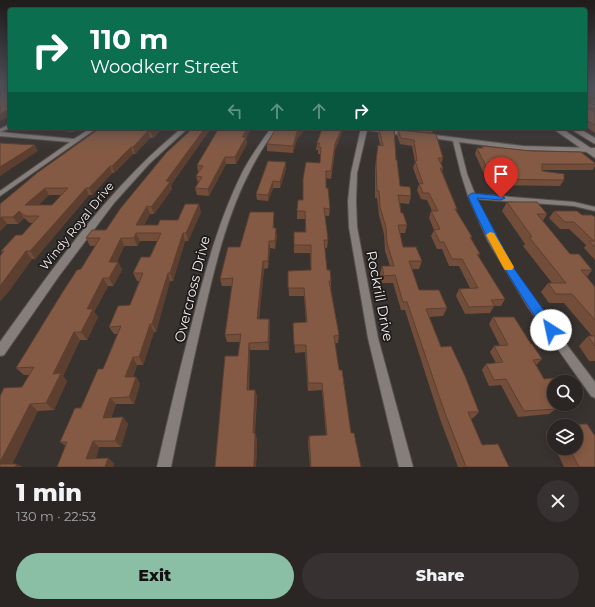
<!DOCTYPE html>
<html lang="en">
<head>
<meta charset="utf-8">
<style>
	:root { --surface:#2b2624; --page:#373231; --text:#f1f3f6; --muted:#a6a5a6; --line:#474341; --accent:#8abfa5 }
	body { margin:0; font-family:Montserrat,sans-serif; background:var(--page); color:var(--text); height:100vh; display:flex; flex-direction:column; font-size:15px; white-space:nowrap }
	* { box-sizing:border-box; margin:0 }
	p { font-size:13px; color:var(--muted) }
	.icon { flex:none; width:22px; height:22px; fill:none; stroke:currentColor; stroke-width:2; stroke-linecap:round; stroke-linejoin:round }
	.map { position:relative; height:467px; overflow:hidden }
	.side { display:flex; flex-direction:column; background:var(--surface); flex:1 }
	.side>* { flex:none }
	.hud { position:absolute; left:8px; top:8px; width:579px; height:122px; border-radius:4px; box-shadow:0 2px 10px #0003,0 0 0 1px var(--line); background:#0b6e4f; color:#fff; overflow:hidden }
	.controls { position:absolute; left:547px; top:375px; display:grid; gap:8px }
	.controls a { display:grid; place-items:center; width:36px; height:36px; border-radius:50%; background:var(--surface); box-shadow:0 2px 10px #0003,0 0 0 1px var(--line); font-size:20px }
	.pin { position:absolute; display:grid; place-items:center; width:34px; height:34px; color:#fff; margin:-41px -17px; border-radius:50% 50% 50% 0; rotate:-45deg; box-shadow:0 0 4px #0007 }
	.pin .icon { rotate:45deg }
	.me { position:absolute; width:44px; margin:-22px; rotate:325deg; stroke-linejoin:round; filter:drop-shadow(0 0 3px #0008) }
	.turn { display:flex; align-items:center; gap:14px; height:84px; padding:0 16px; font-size:18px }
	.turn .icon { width:52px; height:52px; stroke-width:2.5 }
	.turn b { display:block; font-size:28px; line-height:34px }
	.lanes { display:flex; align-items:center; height:38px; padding:0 16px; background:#0003; justify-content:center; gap:20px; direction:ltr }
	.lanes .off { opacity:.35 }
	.round { display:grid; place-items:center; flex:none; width:42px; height:42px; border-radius:21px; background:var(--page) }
	.summary { display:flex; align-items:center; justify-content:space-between; height:68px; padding:0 16px }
	h1 { font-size:24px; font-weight:800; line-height:30px }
	.primary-button { display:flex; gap:8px; margin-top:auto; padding:8px 16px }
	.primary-button a { flex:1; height:46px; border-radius:24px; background:var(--accent); color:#111; font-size:16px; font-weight:800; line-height:46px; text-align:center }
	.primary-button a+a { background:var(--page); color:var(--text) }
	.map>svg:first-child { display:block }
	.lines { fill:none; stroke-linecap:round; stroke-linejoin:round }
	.minor-casing { stroke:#57524f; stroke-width:2 }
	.secondary-casing { stroke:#57524f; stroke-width:2 }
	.minor { fill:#867e7b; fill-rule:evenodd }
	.secondary { fill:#867e7b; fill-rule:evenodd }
	.wall { fill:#724d3a; fill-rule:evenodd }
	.shaded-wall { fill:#5d3f30 }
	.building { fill:#855a44; stroke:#5d3f30; fill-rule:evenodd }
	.route { fill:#1a73e8; stroke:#114b97 }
	.slow { fill:#f59e0b }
	.labels { text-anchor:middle; stroke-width:3.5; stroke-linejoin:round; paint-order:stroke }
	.street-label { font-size:12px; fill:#f1edeb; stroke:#1e1b1a }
	.near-street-label { font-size:14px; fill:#f1edeb; stroke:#1e1b1a }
</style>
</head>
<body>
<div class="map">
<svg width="595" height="467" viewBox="0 0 595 467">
	<rect width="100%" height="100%" fill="#393330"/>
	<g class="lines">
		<defs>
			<path id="minor" d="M10,124v4l-10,4 74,7 17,-11h6l-97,68v-5l70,-49 -70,-6v-7z
				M182,128h6l-39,36 -35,39 -55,73 -55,79 -4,1v-14c53,-74 110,-156 182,-214z
				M271,128h6c-10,13 -19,27 -26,41 -25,47 -37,101 -49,153 -11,48 -21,96 -31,145h-14c11,-48 22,-96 35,-144 13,-52 27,-104 51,-152 8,-15 18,-29 28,-43z
				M361,128h14l32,4 3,2 -3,2 -40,-6 -10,43 -1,28 1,26 21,111 35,129h-14l-31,-129 -19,-111 -1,-26 3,-28z
				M427,134l96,12 72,2v4l-72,-2 -64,-8 8,32 8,20 99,8 21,5v4l-21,-5 -98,-7c26,67 76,125 119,183v16l-4,-2 -63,-89 -40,-66 -20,-45 -7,-22 -8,-33 -28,-4 -1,-1z"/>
			<path id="secondary" d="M552,128h9l34,23v7z
				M569,128h9l17,10v6z"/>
		</defs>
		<use href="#minor" class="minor-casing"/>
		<use href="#secondary" class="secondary-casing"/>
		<use href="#minor" class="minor"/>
		<use href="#secondary" class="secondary"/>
	</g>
	<path class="wall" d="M585,85l10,2v46l-10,-7z
		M36,128h42l-5,4z
		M100,128h63l-10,10h-3l-15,16h-2l-19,19h-2l-20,22h-3l-54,64h-3l-23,32 -9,10v-45l2,-3 -1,-2 21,-16 11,-12h-3l-6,-5 -6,6h-11l-7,7v-27zM49,195h12l-9,10h-14z
		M193,128h59l-6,10 1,6 -11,20h-10l-17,32 -12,-1 -2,-7 3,-5 -2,-7 2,-4 -1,-7 20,-33 -6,-4 -40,57 1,4 -18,25h-4l-6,11h14l20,-5 23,-8 -13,29h-3l-12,40h-3l-14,51h-2l-11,33h-6l-4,12h3l4,7 -6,20h-18l-5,14 12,-1 5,7 -7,23h-22l-3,11 18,5 -1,4 -47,-21 -6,-4 43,-73 15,-35h-4l-5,-7 21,-22 9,-24h-2l-4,-8 17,-16 8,-16h-18l-3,5h-13l-7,16h1l4,8 -9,16h-5l-14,26 4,5 -11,23h-7l-17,36 4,5 -13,29 -16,1 -38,56 22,-80 7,-12h-5l-8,-7 65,-99 14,-23h-5l-4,-8 20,-8z
		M276,128h30l-9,11 -4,14 -26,-2v-7z
		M394,128h70l-11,3 -20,-2 -1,4 -38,-4 2,31 4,26 11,10 -2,8 -9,-1 1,10 6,12 -2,8h-5l3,14 19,14 -3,8h-7l7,21 28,18 -4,8 -14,1 12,30 38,65 -6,6 -2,1 11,26 27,22h-51l-18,-48 -35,-109h-4l-8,-27h-11l-2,-9 2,-8h8l-5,-15 -1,-17 -5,-19 -2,-17h-2v-29l3,-24h2l-2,-10 1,-6z
		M324,129l11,22 -4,28 -5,-1v10l4,21 -1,7h-4l3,24 -1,8h-2l2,22 4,11v8l8,46 -1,8h-3l4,27 12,63 10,34h-51l-2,-25 1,-6 17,-1 -4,-45 -14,1 -3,-39 -10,1 -2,-30 13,-1 -2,-26h-15l-1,-25 23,-1 -1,-17h-16v-21h11v-13h-8v-8l6,-11 17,-37 1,-9h-3v-4h-2l1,-7z
		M398,130l45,28 -2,6 2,4 -1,3 15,38 -1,1 16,27 -1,2 9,15 -2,2 27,43 -4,7h-7l-4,7 -25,1 -9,-18 3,-7 11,-1 -11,-22h-10l-7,-17h-5l-6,-13 3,-6 -5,-12 2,-7h1l-5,-11 -6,-1 -4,-9 2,-6 -6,-16 2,-6 -3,-16 -12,-2 -3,-9z
		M482,146l113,17v3l-2,4h-51l22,10 -4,6 -68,-1 -6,-7 -11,-24 2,-6h4z
		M286,169l-6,19h-7l-5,13 -11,-1 -1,-6z
		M507,202l40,12 -4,7 27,33 22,16 -5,7 8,10v74h-6l-10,-15 9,-10h4l-28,-33h-15l-8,-11 7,-9h4l-29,-37 2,-2 -23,-33z
		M554,211l41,6v43l-11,-12 2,-3 -17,-16h-9l-11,-11z
		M274,219v9l3,8 -2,13 -5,-1 -2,20 -4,1 -5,50h10l1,7 -1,24h-19l-1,40h6l2,7 -2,36 2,6 -1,28 -18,-111 2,-14h-13l-2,-7 7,-49h-10l-2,-7z
		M493,317l38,27 11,15 -6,6 8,14 10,3v22h-1l3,5 -7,5 -31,3 -17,-32 -12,1 -7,-16 4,-6 10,-1 -6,-11 4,-6h6l-11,-22z
		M576,384l5,6 -5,5z
		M587,424l8,12v31h-31l-9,-19h21v-22h-21l1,-1z
		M554,426v21l-8,-15z"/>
	<path class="shaded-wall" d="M7,85l3,5 -10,3v-6z
		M10,109v7l-10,5v-7z
		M71,128h7l-5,4z
		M155,128h8l-10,10 -2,-6z
		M205,128h6l-40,57 1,4 -18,25 -3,-7 15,-26z
		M248,128h4l-6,10 1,6 -11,20 -1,-7 7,-20z
		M301,128h5l-9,11 -4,14v-7l4,-14z
		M342,128h2l-9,23 -4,28 4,-35z
		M454,128h10l-11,3z
		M148,131l2,7 -15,16 -2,-7z
		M35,145l3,6 -38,25v-9z
		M131,147l2,7 -19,19 -2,-7z
		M225,157l1,7 -17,32 -1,-7z
		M286,162v7l-6,19v-6z
		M110,166l2,7 -20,22 -3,-7z
		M273,181v7l-5,13v-6z
		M45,188l4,7 -20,17 -4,-7z
		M86,188l3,7 -54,64 -5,-8z
		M199,204l2,8 -13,29 -2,-8z
		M147,206l3,8 -11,19 -3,-8z
		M19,211l5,7 -6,6 -5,-7z
		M2,217l5,7 -7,7v-13z
		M276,228l1,8 -2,13v-8z
		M136,233l4,8 -3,5 -3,-8z
		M183,233l2,8 -12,40 -3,-8z
		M121,238l3,8 -11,24 -4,-8z
		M269,241l1,7 -2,20v-7z
		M26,251l6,8 -23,32 -9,10v-15z
		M263,261l1,8 -6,57 -1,-7z
		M118,262l4,8 -9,16 -4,-8z
		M168,273l2,8 -14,51 -4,-8z
		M103,278l5,8 -14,26 4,5 -11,23 -6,-8 6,-23z
		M269,319l1,7 -1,24 -1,-8z
		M150,324l4,8 -11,33 -4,-8z
		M74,332l6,8 -17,36 4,5 -13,29 -8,-7 7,-29z
		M249,343l1,7 -2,47 -1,-7z
		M133,357l4,8 -7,19 -5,-7z
		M136,377l4,7 -6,20 -5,-7z
		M255,390l2,7 -3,43 -1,-7z
		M110,398l6,6 -7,20 -6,-6z
		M30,404l8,7 -27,56 -11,-2v-3z
		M123,417l5,7 -7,23 -6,-6z
		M255,433l2,6 -1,28h-2z
		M93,441l6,6 -5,18 -8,-6z
		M108,458l6,5 -1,4h-8z
		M17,464l6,3h-8z"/>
	<path class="building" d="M0,85h10v24l-10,5v-22l8,-2 1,-4 -2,-1 -7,2z
		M585,85h4l6,2v12l-7,-3 -2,2 1,4 8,3v3h-7l7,4v13l-10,-6z
		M100,128h55l-4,4 -3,-1 -15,16h-2l-19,19h-2l-21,22h-3l-56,63h-4l-26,35v-30l4,-5h-3l15,-16h6l17,-19h-14l-6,-5 -6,6h-11l-2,1v-14l37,-31zM45,188h23l-16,17h-27z
		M193,128h12l-39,53 4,1 -19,25 -4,-1 -11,19h22l2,-5h18l7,-16h14l-13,29h-3l-13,40h-2l-16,51h-2l-11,33h-6l-8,20h11l-7,20 -19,1 -7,20 20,-1 -8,24h-22l-7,18 22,-1 -3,9h-48l10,-25h-7l15,-34h6l17,-39h5l18,-43 -12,1 9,-21 12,-1 13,-32h-10l8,-16h9l11,-24h-25l-2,5h-13l-12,24h9l-9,16h-6l-16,31h6l-12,23h-7l-21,42 8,-1 -15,30 -16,1 -30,58v-66l4,-8 18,-1 12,-20 -18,1 46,-75 15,-23 4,-1 19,-31h-14l6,-8h14l14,-21 46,-56z
		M219,128h29l-6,9h4l-11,20h-10l-17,32 -13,-1 7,-11 -6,-1 7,-10 -6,-1z
		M276,128h25l-4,4 -4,14 -26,-2z
		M324,128h18l-7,16 -4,27h-5v17h2l2,21 -6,-1 4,32h-4l3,30h3l1,11h-2l10,54 -5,1 5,34h3l9,63h3l7,34h-50l-2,-31 18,-1 -5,-52h-14l-2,-38h-12l-1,-22 14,-1 -3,-34h-16v-17l23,-1v-25h-17v-13h12l-1,-21h-8l1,-11h5v-21l3,-17 14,1 1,-16h-3l2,-4h-3l5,-14h2z
		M381,128h13l2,32h1l3,26 10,1 1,9 -13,-1 3,18h2l4,12h-9l5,22h13l6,14h-13l10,29h20l8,18 -21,1 15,38 10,-1 14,30 14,36h-11l14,33 16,-1 11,23h-43l-21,-54 -38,-111h-4l-8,-27 -11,1 -2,-10h12l-7,-23 -1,-16 -6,-20 -1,-16h-2l-1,-29 2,-17 5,1 -4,-17h2z
		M398,130l38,4 7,24h-5l5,10h-3l17,41h-2l17,28h-2l10,17h-3l28,45 -14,1 4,6 -26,1 -10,-18 19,-1 -16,-29h-10l-8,-17h-4l-6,-12 6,-1 -9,-18h7l-9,-18h-6l-4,-10 4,1 -8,-23h2l-3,-21 -13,-2z
		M0,143l35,2 -35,22z
		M482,146l50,5 49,1 14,11v1h-53v7l22,3v6l-69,-1 -6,-7 -12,-24h6z
		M268,161l18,1 -6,20 -7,-1 -5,14 -12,-1z
		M507,202h30l10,12h-10l33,40h9l13,16h-11l14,17v33l-23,-26h-16l-8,-11h18l-37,-46h3z
		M554,211h23l5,4h10l3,2v30l-6,-6h5l-20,-19h-9z
		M250,212h24l-1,16h3l-1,13h-6l-1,20h-5l-6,58h12l-1,23 -19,1 -2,47h8l-2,43h2l-1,34h-39l10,-111h13l3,-22 -16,1 8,-57 -13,1 8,-32h12z
		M493,317h21l17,27h1l10,15 -9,1 11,19 10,-1 2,3 16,-3 3,4h-21v16l-4,1 6,10 -32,2 -18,-32 -12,1 -8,-16 17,-2 -9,-16 14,-1z
		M588,336h7v10z
		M576,384l5,6 -5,2z
		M587,424l8,12v31h-16l-10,-19h7v-22h-19l-1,-1z
		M0,464h17l-2,3h-15z"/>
	<linearGradient id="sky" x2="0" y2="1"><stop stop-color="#1f1c1a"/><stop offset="0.57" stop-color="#4e5059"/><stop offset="1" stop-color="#4e5059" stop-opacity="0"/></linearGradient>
	<rect width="595" height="150" fill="url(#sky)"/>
	<path class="route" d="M472,193l29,3 4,2 -4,2 -24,-2 38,72 40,56 2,4 -2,4 -4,1 -4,-1c-30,-44 -59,-89 -79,-138z"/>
	<path class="slow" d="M490,232l4,1 20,34 -2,3h-7l-2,-3 -17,-32z"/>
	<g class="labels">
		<g class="street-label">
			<text transform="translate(77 226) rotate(-51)" y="4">Windy Royal Drive</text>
		</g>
		<g class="near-street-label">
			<text transform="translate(192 289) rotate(-76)" y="5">Overcross Drive</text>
			<text transform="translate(380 296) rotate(79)" y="5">Rockrill Drive</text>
		</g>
	</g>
</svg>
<div class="controls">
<a><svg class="icon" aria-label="search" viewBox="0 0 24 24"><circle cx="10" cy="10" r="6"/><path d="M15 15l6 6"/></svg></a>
<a><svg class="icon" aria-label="layers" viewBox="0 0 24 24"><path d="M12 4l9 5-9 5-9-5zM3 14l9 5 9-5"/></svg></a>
</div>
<div class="pin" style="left:501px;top:198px;background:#d93025"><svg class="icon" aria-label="arrive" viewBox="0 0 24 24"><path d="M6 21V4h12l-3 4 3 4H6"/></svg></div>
<svg class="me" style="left:551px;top:330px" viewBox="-20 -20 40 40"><circle r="19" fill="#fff"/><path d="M0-13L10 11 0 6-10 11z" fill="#1a73e8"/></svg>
<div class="hud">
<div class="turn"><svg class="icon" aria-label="right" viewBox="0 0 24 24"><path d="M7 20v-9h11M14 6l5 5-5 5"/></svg><div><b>110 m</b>Woodkerr Street</div></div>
<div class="lanes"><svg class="icon off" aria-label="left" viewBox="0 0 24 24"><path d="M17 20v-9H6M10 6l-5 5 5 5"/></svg><svg class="icon off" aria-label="ahead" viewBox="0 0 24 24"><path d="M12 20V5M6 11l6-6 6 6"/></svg><svg class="icon off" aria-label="ahead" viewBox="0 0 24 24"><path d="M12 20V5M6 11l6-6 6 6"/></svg><svg class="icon" aria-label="right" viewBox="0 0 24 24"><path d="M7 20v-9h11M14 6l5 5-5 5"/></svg></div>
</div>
</div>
<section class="side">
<div class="summary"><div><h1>1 min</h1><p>130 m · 22:53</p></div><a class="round"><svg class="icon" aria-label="close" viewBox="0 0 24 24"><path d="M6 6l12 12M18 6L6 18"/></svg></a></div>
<div class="primary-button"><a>Exit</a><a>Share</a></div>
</section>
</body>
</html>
